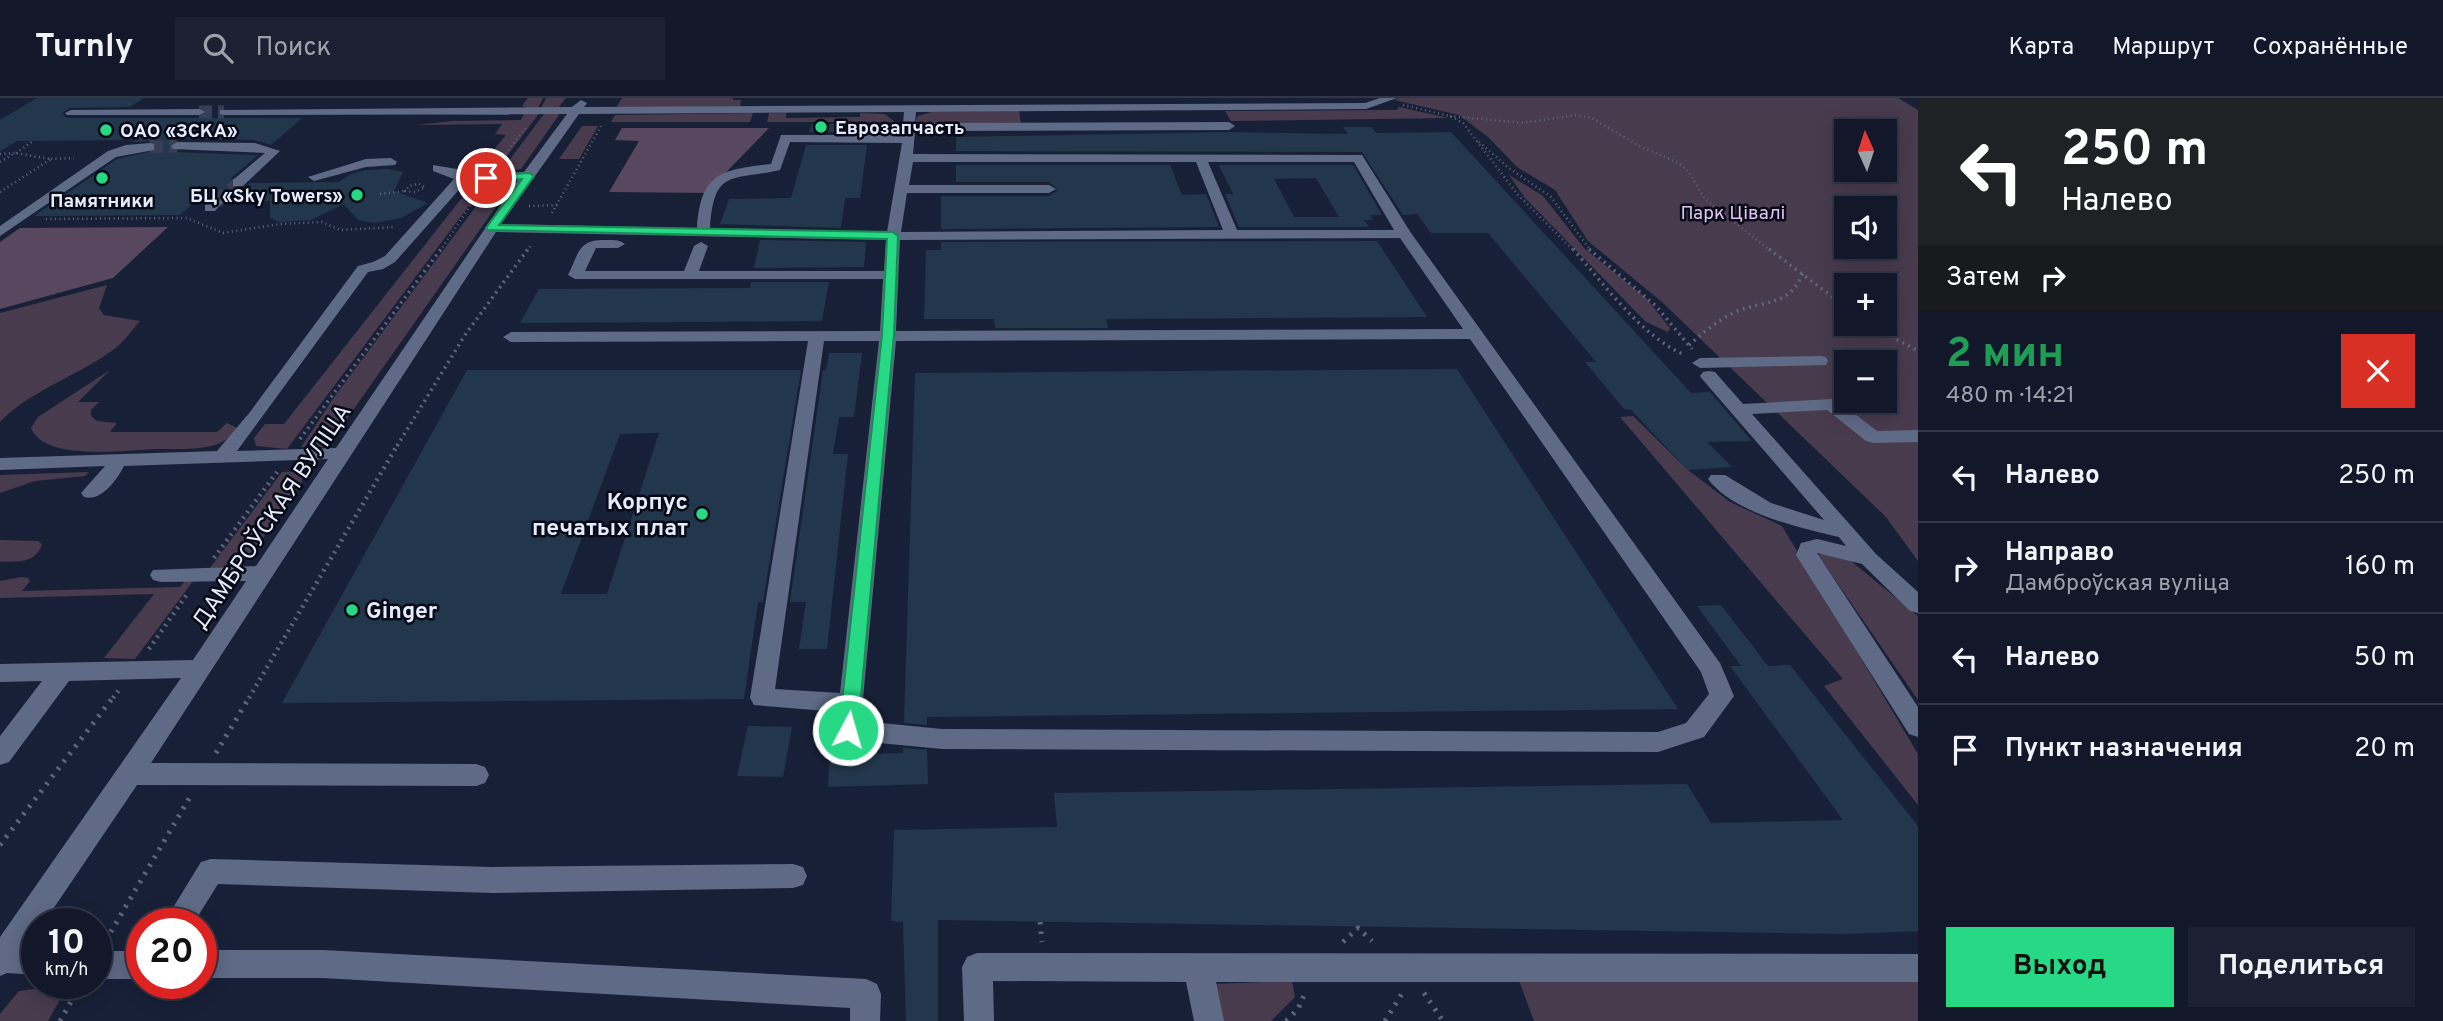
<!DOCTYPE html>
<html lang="ru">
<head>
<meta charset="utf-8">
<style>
	:root { --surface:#12182a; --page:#1b2132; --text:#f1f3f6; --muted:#9ca0a8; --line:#313747; --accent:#27d885 }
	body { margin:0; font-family:Overpass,sans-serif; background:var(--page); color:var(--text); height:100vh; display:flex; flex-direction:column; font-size:26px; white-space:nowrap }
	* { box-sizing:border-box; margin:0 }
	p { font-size:23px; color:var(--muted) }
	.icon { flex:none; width:38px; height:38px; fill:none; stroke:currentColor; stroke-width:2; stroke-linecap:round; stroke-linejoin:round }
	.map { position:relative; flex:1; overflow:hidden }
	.panel { display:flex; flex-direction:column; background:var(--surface); width:525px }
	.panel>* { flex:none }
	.top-card { background:#202124; color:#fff; overflow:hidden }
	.needle { width:46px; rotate:357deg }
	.controls { position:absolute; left:1834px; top:21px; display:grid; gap:14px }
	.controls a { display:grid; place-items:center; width:63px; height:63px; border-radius:0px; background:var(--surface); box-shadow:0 4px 18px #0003,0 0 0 2px var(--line); font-size:35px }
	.speed { position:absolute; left:21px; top:810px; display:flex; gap:14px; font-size:35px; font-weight:700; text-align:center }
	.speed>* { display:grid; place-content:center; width:91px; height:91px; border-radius:50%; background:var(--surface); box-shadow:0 4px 18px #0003,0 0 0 2px var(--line); line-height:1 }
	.speed small { font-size:18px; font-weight:400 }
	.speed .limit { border:10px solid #d22; background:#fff; color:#111 }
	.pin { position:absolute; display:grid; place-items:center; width:60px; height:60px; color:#fff; margin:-30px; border:4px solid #fff; border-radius:50%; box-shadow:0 2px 7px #0007 }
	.me { position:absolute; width:77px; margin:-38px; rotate:6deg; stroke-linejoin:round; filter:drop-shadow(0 0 5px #0008) }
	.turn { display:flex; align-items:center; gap:24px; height:147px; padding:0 28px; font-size:32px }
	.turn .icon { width:91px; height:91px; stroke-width:2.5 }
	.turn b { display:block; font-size:49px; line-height:60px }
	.then { display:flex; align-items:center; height:66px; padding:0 28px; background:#0003; gap:14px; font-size:26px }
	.round { display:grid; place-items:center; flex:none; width:74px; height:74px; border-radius:0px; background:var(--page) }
	.head { display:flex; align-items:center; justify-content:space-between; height:119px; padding:0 28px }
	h1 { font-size:42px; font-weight:700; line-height:52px; color:#1e9e55 }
	.button { display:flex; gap:14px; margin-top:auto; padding:14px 28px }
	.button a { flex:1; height:80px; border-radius:0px; background:var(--accent); color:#111; font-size:28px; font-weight:700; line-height:80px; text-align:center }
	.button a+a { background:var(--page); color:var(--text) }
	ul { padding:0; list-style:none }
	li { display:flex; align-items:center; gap:21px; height:91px; padding:0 28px; border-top:2px solid var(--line) }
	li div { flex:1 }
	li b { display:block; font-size:26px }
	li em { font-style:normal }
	header { display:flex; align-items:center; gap:42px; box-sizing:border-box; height:98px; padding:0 35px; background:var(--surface); border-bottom:2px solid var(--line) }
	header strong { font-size:33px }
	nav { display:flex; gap:38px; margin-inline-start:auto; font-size:24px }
	.search { width:490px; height:63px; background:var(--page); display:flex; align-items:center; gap:18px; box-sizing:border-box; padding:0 24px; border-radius:0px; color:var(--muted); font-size:26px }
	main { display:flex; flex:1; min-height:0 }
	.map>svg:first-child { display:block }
	.green { fill:#483b4e; fill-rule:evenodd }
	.forest { fill:#57475f }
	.building { fill:#22374b; fill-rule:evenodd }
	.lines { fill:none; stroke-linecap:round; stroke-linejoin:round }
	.minor-tunnel { stroke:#373e55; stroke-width:13; stroke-dasharray:13 6; stroke-linecap:butt }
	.path-far3 { stroke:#5f667c; stroke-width:2.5; stroke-dasharray:1 3.5; stroke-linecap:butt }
	.path-far2 { stroke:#5f667c; stroke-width:3.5; stroke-dasharray:2 4.5; stroke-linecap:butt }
	.path-far1 { stroke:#5f667c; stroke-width:4.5; stroke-dasharray:2 5; stroke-linecap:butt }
	.path { stroke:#5f667c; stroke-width:5; stroke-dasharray:2.5 7; stroke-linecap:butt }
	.minor { fill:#5f6a86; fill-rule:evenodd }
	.route { fill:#27d885; stroke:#198c56; stroke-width:2 }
	.poi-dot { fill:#27d885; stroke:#070a15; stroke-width:2.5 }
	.labels { text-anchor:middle; stroke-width:5; stroke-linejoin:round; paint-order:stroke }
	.far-poi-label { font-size:19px; font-weight:bold; fill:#e5ebfc; stroke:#070a15; text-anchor:start }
	.far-park-label { font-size:19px; fill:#e1c1f1; stroke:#070a15 }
	.poi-label { font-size:23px; font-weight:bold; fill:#e5ebfc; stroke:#070a15; text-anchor:end }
	.street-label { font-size:23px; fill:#e5ebfc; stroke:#070a15 }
</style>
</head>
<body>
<header>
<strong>Turnly</strong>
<div class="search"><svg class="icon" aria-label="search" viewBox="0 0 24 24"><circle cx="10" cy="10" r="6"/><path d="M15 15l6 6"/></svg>Поиск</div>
<nav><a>Карта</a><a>Маршрут</a><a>Сохранённые</a></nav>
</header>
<main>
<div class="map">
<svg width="1918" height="923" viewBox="0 0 1918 923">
	<rect width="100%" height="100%" fill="#182038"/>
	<path class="green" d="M528,0h15l-5,10h3l5,-10h20l-8,10 1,7 -38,54 -22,5 48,-64 -6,1 -47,62h-11l-3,-6 26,-32 -11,-1 7,-10 -86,1 37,-4 68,-1 6,-12 -5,-2z
		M622,0h111v2h8l-1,6 -124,2z
		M1399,0h499l20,12v451l-32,-44 -224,-215 -74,-61 -33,-51 -38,-23 -29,-30 -29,-22 -65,-15zM1846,33h39v39h-39zM1846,110h39v39h-39zM1846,187h39v39h-39zM1846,264h39v39h-39z
		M1399,9l50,11 -218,3 -6,-10 172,-1z
		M1019,13l2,12h-107l4,-7 14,-4z
		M753,15l-3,9h-139l4,-7z
		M769,15h17v5l74,-1v-4l25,1 10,8h-128z
		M582,28h16l-19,33h-20z
		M1509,77l34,21 41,52 62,50 24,30 -2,4 -22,-10 -121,-124z
		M485,86l-198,265 -31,-3 -2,-8 11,-14h19l184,-234z
		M480,103h20l-170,242 -6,4h-23l34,-51z
		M107,187l-8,23 5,7 36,6c-7,8 -14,18 -22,25 -36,29 -85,42 -118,76v-109z
		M110,272l-32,32h21l-8,8v6l6,5 20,2 -7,9h107l10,-9 10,5c-7,9 -14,16 -26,18 -16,4 -36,3 -54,3 -30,1 -113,13 -126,-21l7,-11z
		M1633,318l55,54 42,32 52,24 136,228v51l-94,-119 19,-7 -223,-262z
		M299,373l4,6 -2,7 -49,69c-13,13 -24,14 -42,15l72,-96z
		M89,374l-4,4 -50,5 -35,12v-18z
		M0,442l38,1 4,3c-6,20 -25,17 -42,18z
		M1824,455l27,8 67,55v84l-100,-145z
		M22,479l6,1 2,3 -8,10 158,-4 8,-10h8l-61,82 -31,-1 50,-64 -154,4v-17z
		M1518,880l400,1v42h-384z
		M1292,883l3,16 -24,24h-49l-8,-37z
		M58,888l6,6 -16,29h-48v-7l19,-23z"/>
	<path class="forest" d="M622,30h147l-63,65 -97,-1 30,-51 -24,-1z
		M168,129l-55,51 -113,31v-67l20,-14z"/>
	<path class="building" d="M37,0h107l-14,9 -60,1 -8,5 5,5h235l-31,27 -16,-5 -78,-1 -8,8 4,5 85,3 -27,23 -2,5 4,6h10l7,-6 88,-1 13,-8 15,-4 22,-1 15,3 -9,19 34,12 -27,15 -26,5 -17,-3 -14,-16 -33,16 -31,2 -10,-4v-17l-44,1 -9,-6 -12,6h-10l-15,13 -146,1 83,-57 40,-9 -2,-9 -23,1 3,-2 -118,1 -17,10v-31z
		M812,26h57l-1,8h-59z
		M1343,29h28l5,6 75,-1 240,261 19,-1 42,49 -45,1 25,25 -44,3 -57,-60 -7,-1 -39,-47h11l-108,-129h-57l-14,-19 -14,1 -41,-63 -406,-1v-14l274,-5 118,2z
		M806,47h61l-7,53h-15l-4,30 -121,-4 9,-25 62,-1z
		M956,67h214l12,30 24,-1 13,33 -278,2v-33h108l9,-6 -9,-8h-93z
		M1219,67h134l29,50h-12l3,5h-9l5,7h-130l-14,-33h8zM1316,80l23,39h-45l-20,-38z
		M760,142l106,2 -2,25 -110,1z
		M1377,143l50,76 -321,2 2,9h-113l-1,-9h-70l2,-69h15v-8z
		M751,184h78l-7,39 -302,2 19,-34 211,-1z
		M829,255h33l-8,64h-15l-6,37h15l-21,195h-28l7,-47h-16l33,-232h3z
		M1457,271l221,340 -751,8v8l-23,-2 11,-350z
		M467,272h334l-38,232h-5l-14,97 -462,4zM659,335l-52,161h-46l59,-160z
		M1721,507l47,61 22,-1 128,161v105l-72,3 -908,-14v101h-32l-3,-99 -12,-1 3,-91 163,-3 -3,-34 633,-9 24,39 132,-3 -113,-154h11l-44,-60z
		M748,628l44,1 -9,50 -46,-1z
		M903,650l24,2 1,34 -100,3 2,-32 73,-2z"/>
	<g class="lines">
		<path class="minor-tunnel" d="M199,14h25
			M150,49l27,-1
			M216,104l22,-19"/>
		<path class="path-far3" d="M1403,7l47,11 13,7 55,72 56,56
			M1450,18l73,7 52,-8 17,3 49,29 38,16 10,9 15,26 67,53
			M1479,44l30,26 42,29 40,54
			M16,55l17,-12
			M0,56l15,-1 -15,9
			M51,61l23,-1
			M500,63l27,-35
			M419,86l6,3 -10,5 -10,-1 4,-5z
			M0,94l51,-33 -36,-6
			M380,96l25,-3
			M529,108l28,-1
			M552,115l49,-87
			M46,121l141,-1 36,15 57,-9 42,-2 18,8 56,-3
			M440,153l38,-57
			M527,153l5,-7"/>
		<path class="path-far2" d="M1573,151c31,35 69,88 112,106
			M1589,151l67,57 36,43
			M1769,151l77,58
			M1868,226l50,27
			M1689,247c14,-12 29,-25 46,-33 28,-12 56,-5 68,-40
			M300,341l141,-190
			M397,348l68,-111 63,-86"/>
		<path class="path-far1" d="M214,460l63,-86
			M149,551l39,-56
			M113,600l6,-8
			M249,600l149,-254"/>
		<path class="path" d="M216,655l34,-57
			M0,747l114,-149
			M1040,824l2,20
			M106,842l84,-143
			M1343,844l15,-14 14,13
			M1424,895l19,28
			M60,923l21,-37
			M1286,923l12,-12 7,-16
			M1385,923l18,-29"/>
		<path class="minor" d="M1380,0h17l-31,11 -450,3 -1,11 314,-1 6,4 -6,4 -314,1 -2,23 449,1 49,78 309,430 14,33 -30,41 -46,15 -716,-3 -94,-9 -9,-3 -3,-7 2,-18 -84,-7 -4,-7 58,-357 -297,1 -8,-5 8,-5 369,-1 3,-52h-308l-7,-4c11,-22 10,-35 36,-35 8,0 15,-1 21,4l-7,4h-22l-11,23h99l10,-25 7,-4 7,4 -9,25h185l2,-31 -390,-8 -345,531 325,1 9,3 4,8 -4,8 -9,3 -339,-1 -94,139h-6v9l-9,13 9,1v28l-30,-2 -7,3v-39l181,-259 -112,3 -60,81 -9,3v-29l42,-55 -42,1v-18l193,-4 53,-79 -85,1 -8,-2 -3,-5 3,-5 103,-4 72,-107 -204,7c-7,14 -23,36 -40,31l-3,-4 24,-27 -105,4v-12l217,-7 33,-39 108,-146 15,-4 12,-6 69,-77 -21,-8v-6l24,4 7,6 60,-3 43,-58 -343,1 -4,-1v-4l352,-3 9,-7 6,3 -3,4 781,-4zM904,14l-2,23h-121l-10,29c-51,6 -70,9 -74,64l-196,-4 78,-110zM790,44l112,1 -15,89 -177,-4c4,-60 22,-47 70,-58zM913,64h283l27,68 -322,2 6,-39h142l7,-4 -7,-4h-140zM1208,64h146l40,68h-157zM518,82l-182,268 -99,3 131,-179 15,-3 12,-7 70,-79zM1400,140l63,91 -567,2 4,-91zM1470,241l231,333 8,22 -23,29 -28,9 -716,-3 -81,-8 35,-380zM824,243h55l-39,352 -65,-4z
			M71,12l128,-1 6,3 -6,3h-132l-2,-2z
			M177,44l78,1 25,8 -37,35h-10v-6l32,-27 -92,-4 -2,-3z
			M150,45l4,1v6l-38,7 -116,79v-10l108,-75 18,-6z
			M391,60l6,4 -2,3 -29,2 -52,14 -6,-4 58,-18z
			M216,100l7,4 -8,9h-10v-6z
			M1820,258l6,1 2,4 -2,4 -126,3 -8,-5 8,-5z
			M1709,273l6,1 28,32 88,-5 6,1 40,31 41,-1v12l-45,1 -7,-2 -39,-31 -75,4 124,140 42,38v21l-8,-2 -48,-47 -45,-11 101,154v30l-9,-3 -113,-179 5,-12 16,-4 29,7 -7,-9c-39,-9 -106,-24 -131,-58l3,-4h14l46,28 53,17 -121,-140 -3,-4 3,-4z
			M211,761l281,8 301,-3 10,3 4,9 -4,9 -10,3 -301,5 -274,-9 -25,40h-30l38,-62z
			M201,852h122l543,29 11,5 4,10 -1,27h-30v-13l-527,-30h-122z
			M96,853h46v28h-46z
			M977,855l941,1v28h-702l8,39h-30l-8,-39 -193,-1 1,40h-30l-2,-54 5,-10z"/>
	</g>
	<path class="route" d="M529,75l5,3 -35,49 394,7 5,4 -4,99 -36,395 -3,5 -7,2 -6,-2 -3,-5 43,-395 5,-96 -399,-9 -2,-2 36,-49 -36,2 -5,-3 2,-2z"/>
	<g class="poi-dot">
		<circle cx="821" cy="29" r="7"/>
		<circle cx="106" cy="32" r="7"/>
		<circle cx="102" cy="80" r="7"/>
		<circle cx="357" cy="97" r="7"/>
		<circle cx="702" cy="416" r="7"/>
		<circle cx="352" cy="512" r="7"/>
	</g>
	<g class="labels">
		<g class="far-poi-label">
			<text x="835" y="36">Еврозапчасть</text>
			<text x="120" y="39">ОАО «ЗСКА»</text>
			<text x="343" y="104" text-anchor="end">БЦ «Sky Towers»</text>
			<text x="102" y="109" text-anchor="middle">Памятники</text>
		</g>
		<g class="far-park-label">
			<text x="1733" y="121">Парк Цівалі</text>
		</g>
		<g class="poi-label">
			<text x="688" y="411">Корпус<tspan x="688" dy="26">печатых плат</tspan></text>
			<text x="366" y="520" text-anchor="start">Ginger</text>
		</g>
		<g class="street-label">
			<text transform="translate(271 418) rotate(-56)" y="8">ДАМБРОЎСКАЯ ВУЛІЦА</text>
		</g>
	</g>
</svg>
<div class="controls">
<a><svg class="needle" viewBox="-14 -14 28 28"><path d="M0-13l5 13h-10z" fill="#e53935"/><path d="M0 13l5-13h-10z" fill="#9ca0a8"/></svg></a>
<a><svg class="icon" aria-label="sound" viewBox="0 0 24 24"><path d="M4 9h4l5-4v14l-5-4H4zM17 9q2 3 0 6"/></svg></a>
<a>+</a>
<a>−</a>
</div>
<div class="speed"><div>10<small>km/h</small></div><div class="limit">20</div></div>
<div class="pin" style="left:486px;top:80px;background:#d93025"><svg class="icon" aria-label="arrive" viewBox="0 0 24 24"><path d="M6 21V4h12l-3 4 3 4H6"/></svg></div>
<svg class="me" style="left:848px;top:632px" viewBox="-20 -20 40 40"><circle r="17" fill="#27d885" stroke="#fff" stroke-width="3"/><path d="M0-11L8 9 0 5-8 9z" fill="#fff"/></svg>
</div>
<section class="panel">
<div class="top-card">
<div class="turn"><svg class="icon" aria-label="left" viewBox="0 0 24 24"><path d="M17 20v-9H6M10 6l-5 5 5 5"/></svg><div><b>250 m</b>Налево</div></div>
<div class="then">Затем<svg class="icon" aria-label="right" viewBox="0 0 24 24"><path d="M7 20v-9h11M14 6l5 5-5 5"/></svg></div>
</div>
<div class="head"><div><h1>2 мин</h1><p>480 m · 14:21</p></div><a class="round" style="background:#d93025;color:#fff"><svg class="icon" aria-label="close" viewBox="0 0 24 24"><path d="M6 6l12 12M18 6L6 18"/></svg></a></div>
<ul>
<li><svg class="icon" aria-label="left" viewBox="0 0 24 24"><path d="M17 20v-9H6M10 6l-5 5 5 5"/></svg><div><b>Налево</b></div><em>250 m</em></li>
<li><svg class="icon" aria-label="right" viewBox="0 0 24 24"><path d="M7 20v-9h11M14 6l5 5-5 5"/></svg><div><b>Направо</b><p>Дамброўская вуліца</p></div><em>160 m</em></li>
<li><svg class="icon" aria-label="left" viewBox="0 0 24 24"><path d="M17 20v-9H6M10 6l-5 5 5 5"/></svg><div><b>Налево</b></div><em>50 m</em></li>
<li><svg class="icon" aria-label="arrive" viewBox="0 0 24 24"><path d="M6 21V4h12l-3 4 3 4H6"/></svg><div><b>Пункт назначения</b></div><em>20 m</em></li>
</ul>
<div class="button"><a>Выход</a><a>Поделиться</a></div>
</section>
</main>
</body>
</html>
